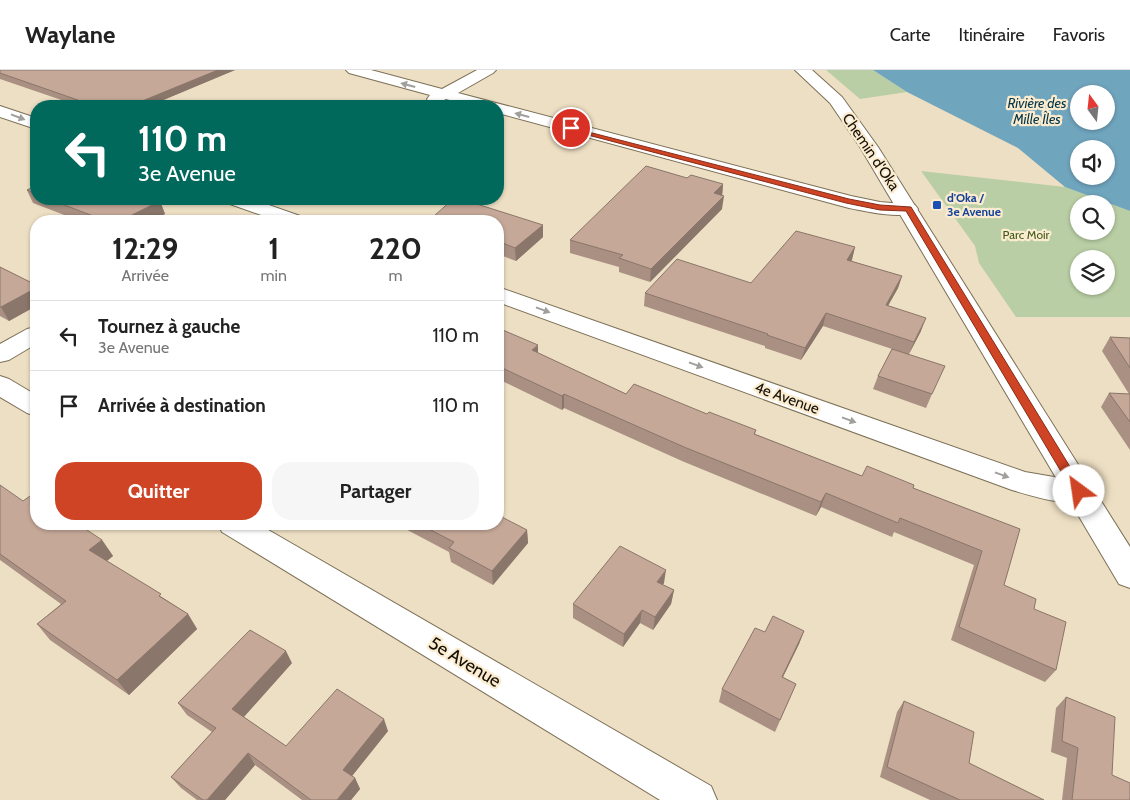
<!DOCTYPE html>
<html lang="fr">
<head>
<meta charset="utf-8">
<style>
	:root { --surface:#fff; --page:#f6f6f6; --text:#222; --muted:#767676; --line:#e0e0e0; --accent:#ce4424 }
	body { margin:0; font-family:Cabin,sans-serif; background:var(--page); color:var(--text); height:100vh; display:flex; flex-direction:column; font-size:19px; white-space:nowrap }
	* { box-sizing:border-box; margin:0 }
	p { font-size:16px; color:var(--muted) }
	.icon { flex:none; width:28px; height:28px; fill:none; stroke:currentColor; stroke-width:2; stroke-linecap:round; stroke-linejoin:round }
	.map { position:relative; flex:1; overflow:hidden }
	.details { position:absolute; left:30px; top:145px; width:474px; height:315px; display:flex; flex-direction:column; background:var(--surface); border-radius:20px; box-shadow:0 1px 4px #0004 }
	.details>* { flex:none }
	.banner { position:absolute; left:30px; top:30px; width:474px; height:105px; border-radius:20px; box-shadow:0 1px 4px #0004; background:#00695c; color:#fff; overflow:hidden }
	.needle { width:32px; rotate:345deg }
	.fabs { position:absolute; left:1070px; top:15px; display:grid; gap:10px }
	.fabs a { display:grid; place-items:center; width:45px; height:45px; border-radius:50%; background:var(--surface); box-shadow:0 1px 4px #0004; font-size:25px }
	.pin { position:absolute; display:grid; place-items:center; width:42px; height:42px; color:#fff; margin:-21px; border:2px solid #fff; border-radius:50%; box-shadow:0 1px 5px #0007 }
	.me { position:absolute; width:55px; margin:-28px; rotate:329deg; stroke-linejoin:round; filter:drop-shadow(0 0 4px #0008) }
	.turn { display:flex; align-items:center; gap:18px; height:105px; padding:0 25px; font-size:22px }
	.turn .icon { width:65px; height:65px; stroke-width:2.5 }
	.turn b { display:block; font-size:35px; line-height:42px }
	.eta { display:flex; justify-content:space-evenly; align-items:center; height:85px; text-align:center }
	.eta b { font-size:30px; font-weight:700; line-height:35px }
	.primary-button { display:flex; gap:10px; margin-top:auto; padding:10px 25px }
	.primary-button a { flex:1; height:58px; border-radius:20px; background:var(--accent); color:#fff; font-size:20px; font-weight:700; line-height:58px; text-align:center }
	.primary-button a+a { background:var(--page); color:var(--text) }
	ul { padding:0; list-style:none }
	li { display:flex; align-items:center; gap:15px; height:70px; padding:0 25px; border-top:1px solid var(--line) }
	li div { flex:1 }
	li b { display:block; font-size:19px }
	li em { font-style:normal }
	header { display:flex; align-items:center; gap:30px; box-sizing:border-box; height:70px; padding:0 25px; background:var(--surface); border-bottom:1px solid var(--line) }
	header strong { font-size:24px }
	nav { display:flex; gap:28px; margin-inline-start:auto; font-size:18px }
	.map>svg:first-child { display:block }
	.green { fill:#b9cea4; fill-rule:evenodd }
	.water { fill:#70a5be; fill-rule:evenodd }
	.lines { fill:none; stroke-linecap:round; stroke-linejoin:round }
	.minor-casing { stroke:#7c7057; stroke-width:2 }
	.secondary-casing { stroke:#7c7057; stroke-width:2 }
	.minor { fill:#fff; fill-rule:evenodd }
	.secondary { fill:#fff; fill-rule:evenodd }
	.wall { fill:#a99083 }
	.shaded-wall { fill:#8a766a }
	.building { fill:#c5a898; stroke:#8a766a }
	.oneway { fill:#a19f9c }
	.route { fill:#ce4424; stroke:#862c17 }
	.transit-dot { fill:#1a4fb4; stroke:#fbecd0; stroke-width:2 }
	.labels { text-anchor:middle; stroke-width:4.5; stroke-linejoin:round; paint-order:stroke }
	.far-transit-label { font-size:12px; font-weight:bold; fill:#164399; stroke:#fbecd0; text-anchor:start }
	.far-park-label { font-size:12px; fill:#415b1a; stroke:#fbecd0 }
	.far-water-label { font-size:14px; font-style:italic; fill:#043547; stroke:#fbecd0 }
	.street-label { font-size:15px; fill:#151007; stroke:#fbecd0 }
	.near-street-label { font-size:18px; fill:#151007; stroke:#fbecd0 }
</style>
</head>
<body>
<header>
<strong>Waylane</strong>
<nav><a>Carte</a><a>Itinéraire</a><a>Favoris</a></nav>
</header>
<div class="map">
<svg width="1130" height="730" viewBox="0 0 1130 730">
	<rect width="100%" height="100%" fill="#eddfc3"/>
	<path class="green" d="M826,0h47l34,22 -47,7z
		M921,101l144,16 65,24v106h-114l-37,-54 -4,-17zM1079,134h27v27h-27zM1079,189h27v27h-27z"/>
	<path class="water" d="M873,0h257v141l-65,-24 -47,-39 -111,-56zM1079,24h27v27h-27zM1079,79h27v27h-27z"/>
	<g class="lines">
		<defs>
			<path id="minor" d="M346,0h25l71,19 35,-19h19l-3,3 -35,20 393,103 29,6 35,3 3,4 -3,4c-21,5 -45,-1 -66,-5l-351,-95v-7h-27l-25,-7 -11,5 -6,-2 -2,-3 3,-4 -81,-22z
				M0,36l36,12v11l-36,-12z
				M224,129h28l51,18 3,4h-28l-51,-18z
				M498,217l527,185 64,11 5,8 -5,8c-24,8 -53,-2 -77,-9l-514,-188z
				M36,257v17l-27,16 -9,2v-18l27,-15z
				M0,306l9,3 27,16v21l-9,-3 -27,-16z
				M218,454h40l453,262 6,14h-57l-438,-268z"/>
			<path id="secondary" d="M795,0h17l30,27 36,50 252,400v41l-11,-4 -259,-437 -30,-44z"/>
		</defs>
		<use href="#minor" class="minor-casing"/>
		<use href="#secondary" class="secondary-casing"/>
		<use href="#minor" class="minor"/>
		<use href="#secondary" class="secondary"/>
	</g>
	<path class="wall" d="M0,0h235l-86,36h-70l-79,-27z
		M687,108l36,6 -1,12v13l-72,73 -31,-10v-5l-49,-14v-13z
		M36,116v13h118l6,2 5,13 -15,7h-70l-47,-18 -6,-13z
		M434,146l109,9v12l-27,24 -18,-7v-33h-63z
		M855,177l-4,14 51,15 -4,12 -10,18 33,25 -12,23 23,40 -6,14 -53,-19 5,-13 14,-27 -69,-23 -22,34 -36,-12v-2l-121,-40 1,-13 106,-10z
		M0,197l36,18v21l-27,15 -9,-5z
		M498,258l40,25 88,41 81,20 49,16 -1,4 107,42 51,12 107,41 -16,56 30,24 22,61 -11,12 -94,-42 23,-75 -80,-33 -2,5 -71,-30 -5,9 -134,-55 -118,-53 -2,2 -64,-31z
		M1110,267l20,1v112l-29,-43 8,-14 20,1 -27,-43z
		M0,415l36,39 66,16 11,16 -6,5 81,53 9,15 -68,66 -79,-55 -13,-16 24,-20 -61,-44z
		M396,454h102l29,6 1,13 -35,42 -42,-23 -2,-10z
		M664,513l-1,2 11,5 -3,14 -18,26 -13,-7 -17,24 -50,-29v-14z
		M804,561l-5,13 -16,33 13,7 -21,48 -56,-30 3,-13 43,-57z
		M292,593l-48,54 42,29 102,-15 -36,45 3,2 5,11 -9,11h-49l-47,-35 -30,35h-28l-16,-12 -10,-11 41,-45 -25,-17 -9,-12z
		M1066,627l46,78 18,25h-68l5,-42 -16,-6 5,-44z
		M904,631l65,62 75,37h-114l-50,-23 17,-65z"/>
	<path class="shaded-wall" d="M218,0h17l-86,36h-19z
		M723,114l-1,13 -8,-4z
		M724,126l-2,13 -72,73 1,-13z
		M160,131l5,13 -15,7h-30z
		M543,155v12l-27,24 -1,-13z
		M855,177l-3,13 -8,12 3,-12z
		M902,206l-4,12 -17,30 5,-13z
		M36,218v18l-27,15 -8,-14z
		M826,243l-3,13 -22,34 4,-12z
		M926,248l-5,13 -12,23 5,-12z
		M538,275v13l-6,-8z
		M564,324v14l-2,2v-14z
		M826,423l-5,14 -5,9 5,-14z
		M527,460l1,13 -35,42 -1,-14z
		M102,470l11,16 -13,10 -11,-16z
		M666,500l-2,13 -9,12 2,-13z
		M674,520l-3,14 -18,26 2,-13z
		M642,540l-2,13 -17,24 1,-13z
		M188,544l9,15 -68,66 -12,-15z
		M804,561l-5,13 -22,45 5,-12z
		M286,581l6,12 -52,58 -8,-12z
		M384,649l4,12 -40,50 -5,-11z
		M248,683l7,12 -30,35h-18z
		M355,708l5,11 -9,11h-14z"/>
	<path class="building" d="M0,0h218l-88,36h-35l-95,-33z
		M646,96l41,12 4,-3 32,9 -9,9 10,3 -73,73 -32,-11 4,-3 -53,-15z
		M36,116v8l-9,-4z
		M49,129h105l6,2 -40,20h-14z
		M453,129h8l82,26 -28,23 -17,-7v-20h-57l3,-2 -10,-3z
		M796,161l59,16 -8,13 55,16 -16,29 40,13 -12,24 -88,-29 -21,35 -38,-13 1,-1 -123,-41 32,-34 74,24z
		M0,197l36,18v3l-35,19h-1z
		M498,258l40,17 -6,5 94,44 8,-10 73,30 2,-2 47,18 -2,4 108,42 5,-10 47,19 -1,3 107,41 -16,56 32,14 -2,10 32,13 -10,48 -97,-43 23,-76 -82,-33 -2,5 -72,-30 -5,9 -137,-55 -120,-53 -2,2 -64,-30z
		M1110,267l20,1v30z
		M892,279l53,17 -13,28 -54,-18z
		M1109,323l21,1v28z
		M0,415l23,16 7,-5 6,5v23h42l24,16 -13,10 72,44 -2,2 29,18 -71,66 -80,-56 29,-23 -66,-47z
		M498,445l29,15 -35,41 -43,-23 5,-6 -35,-18h79z
		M620,476l46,24 -9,12 17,8 -19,27 -13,-7 -18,24 -51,-30z
		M773,546l31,15 -22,46 14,7 -16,36 -58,-31 33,-61 10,4z
		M250,560l36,21 -54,58 54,37 51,-57 47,30 -41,51 12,8 -18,22h-26l-63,-47 -41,47h-4l-32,-23 45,-49 -38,-25z
		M1066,627l49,20 -3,58 18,8v17h-58l6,-52 -16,-7z
		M904,631l70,31 -5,31 75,37h-84l-73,-33z"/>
	<defs><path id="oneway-solid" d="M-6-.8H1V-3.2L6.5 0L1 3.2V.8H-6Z" transform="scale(1.25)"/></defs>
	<g class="oneway">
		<use href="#oneway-solid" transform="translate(408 15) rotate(-165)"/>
		<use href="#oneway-solid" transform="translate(522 45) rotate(-165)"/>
		<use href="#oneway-solid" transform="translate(18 47) rotate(21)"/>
		<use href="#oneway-solid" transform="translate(543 240) rotate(20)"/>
		<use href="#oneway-solid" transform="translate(696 295) rotate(20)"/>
		<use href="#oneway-solid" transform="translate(849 350) rotate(20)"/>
		<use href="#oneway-solid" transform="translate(1002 405) rotate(20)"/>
	</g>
	<path class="route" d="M569,57l280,72 31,6 31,2 172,281 2,3 -2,4h-8l-169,-284 -26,-1 -34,-7 -277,-73z"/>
	<rect class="transit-dot" x="932" y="130" width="10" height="10" rx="2.5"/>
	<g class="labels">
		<g class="far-transit-label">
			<text x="947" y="132">d'Oka /<tspan x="947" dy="14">3e Avenue</tspan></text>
		</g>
		<g class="far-park-label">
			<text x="1026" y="169">Parc Moir</text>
		</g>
		<g class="far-water-label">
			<text x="1037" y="38">Rivière des<tspan x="1037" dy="16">Mille Îles</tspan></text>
		</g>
		<g class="street-label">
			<text transform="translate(871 82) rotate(56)" y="5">Chemin d'Oka</text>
			<text transform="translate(787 328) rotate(20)" y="5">4e Avenue</text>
		</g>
		<g class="near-street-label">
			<text transform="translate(465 592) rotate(31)" y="6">5e Avenue</text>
		</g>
	</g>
</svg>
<div class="fabs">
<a><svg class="needle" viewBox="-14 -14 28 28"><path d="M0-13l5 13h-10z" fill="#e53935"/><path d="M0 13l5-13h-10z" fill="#767676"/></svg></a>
<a><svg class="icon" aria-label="sound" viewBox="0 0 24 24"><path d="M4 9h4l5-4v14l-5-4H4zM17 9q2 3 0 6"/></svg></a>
<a><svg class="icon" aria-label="search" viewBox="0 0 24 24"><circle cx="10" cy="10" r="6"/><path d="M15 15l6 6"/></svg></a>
<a><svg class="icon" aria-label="layers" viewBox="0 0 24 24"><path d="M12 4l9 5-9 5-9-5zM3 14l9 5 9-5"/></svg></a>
</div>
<div class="pin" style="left:571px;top:58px;background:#d93025"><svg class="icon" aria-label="arrive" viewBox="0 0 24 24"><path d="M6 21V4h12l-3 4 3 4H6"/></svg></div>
<svg class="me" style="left:1079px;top:421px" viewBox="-20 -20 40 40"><circle r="19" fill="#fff"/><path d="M0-13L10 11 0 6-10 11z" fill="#ce4424"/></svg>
<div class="banner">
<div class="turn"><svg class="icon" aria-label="left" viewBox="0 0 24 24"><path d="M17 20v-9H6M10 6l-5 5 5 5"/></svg><div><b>110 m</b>3e Avenue</div></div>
</div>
<section class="details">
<div class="eta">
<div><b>12:29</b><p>Arrivée</p></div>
<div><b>1</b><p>min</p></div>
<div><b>220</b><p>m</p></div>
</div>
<ul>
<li><svg class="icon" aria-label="left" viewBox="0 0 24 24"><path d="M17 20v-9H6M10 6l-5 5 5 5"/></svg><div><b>Tournez à gauche</b><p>3e Avenue</p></div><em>110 m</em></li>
<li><svg class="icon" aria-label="arrive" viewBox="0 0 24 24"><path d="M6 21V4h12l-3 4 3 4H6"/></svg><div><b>Arrivée à destination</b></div><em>110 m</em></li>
</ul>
<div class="primary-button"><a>Quitter</a><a>Partager</a></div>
</section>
</div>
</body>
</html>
